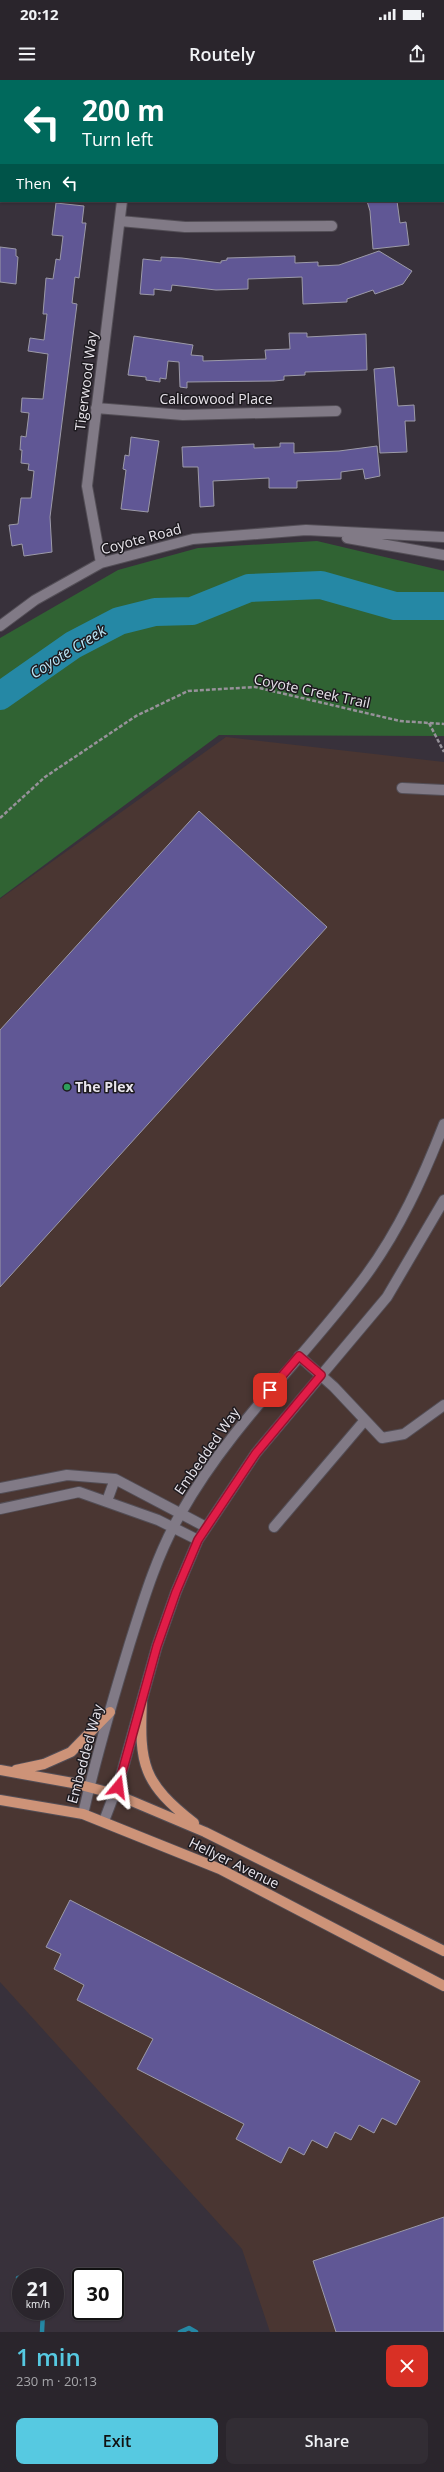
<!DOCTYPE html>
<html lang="en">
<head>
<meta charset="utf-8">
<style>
	:root { --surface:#2a252c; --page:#322d34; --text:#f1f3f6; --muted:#a5a5a9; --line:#464248; --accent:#56c9e1 }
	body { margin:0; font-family:"Open Sans",sans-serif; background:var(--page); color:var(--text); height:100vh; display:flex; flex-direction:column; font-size:15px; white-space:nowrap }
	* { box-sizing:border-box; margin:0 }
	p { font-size:13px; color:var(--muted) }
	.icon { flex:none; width:22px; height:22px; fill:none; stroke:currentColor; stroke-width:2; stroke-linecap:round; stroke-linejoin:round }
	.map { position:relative; height:2252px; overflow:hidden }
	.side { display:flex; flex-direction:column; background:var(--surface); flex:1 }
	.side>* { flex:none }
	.guide { position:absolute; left:0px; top:0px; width:444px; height:122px; box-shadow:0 1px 3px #0004,0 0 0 1px var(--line); background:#00695c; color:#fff; overflow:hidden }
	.speed { position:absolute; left:12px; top:2188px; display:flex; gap:8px; font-size:20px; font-weight:700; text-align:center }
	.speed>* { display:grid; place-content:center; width:52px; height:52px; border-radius:50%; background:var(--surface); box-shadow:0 1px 3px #0004,0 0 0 1px var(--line); line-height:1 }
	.speed small { font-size:10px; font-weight:400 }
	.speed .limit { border:2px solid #111; border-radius:6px; background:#fff; color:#111 }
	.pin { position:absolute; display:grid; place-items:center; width:34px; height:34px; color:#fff; margin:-17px; border-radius:8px; box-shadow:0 2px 6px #0006 }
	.me { position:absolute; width:44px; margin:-22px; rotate:16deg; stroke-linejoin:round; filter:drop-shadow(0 0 3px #0008) }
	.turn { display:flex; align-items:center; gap:14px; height:84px; padding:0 16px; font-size:18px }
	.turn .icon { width:52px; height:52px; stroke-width:2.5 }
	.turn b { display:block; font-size:28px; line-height:34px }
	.then { display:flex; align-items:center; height:38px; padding:0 16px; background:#0003; gap:8px; font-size:15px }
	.round { display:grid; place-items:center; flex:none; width:42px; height:42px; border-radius:8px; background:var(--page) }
	.overview { display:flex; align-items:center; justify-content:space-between; height:68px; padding:0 16px }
	h1 { font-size:24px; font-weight:600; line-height:30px; color:var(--accent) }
	.cta { display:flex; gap:8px; margin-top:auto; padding:8px 16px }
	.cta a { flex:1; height:46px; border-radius:8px; background:var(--accent); color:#111; font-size:16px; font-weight:600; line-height:46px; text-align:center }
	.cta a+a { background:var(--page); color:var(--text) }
	.status { display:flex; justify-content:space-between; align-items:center; height:28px; padding:0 20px; background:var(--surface); direction:ltr }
	.status svg { height:11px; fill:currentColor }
	header { display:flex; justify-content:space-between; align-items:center; height:52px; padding:0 16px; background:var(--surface); font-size:18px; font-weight:600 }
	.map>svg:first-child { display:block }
	.commercial { fill:#4a3632 }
	.green { fill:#306333 }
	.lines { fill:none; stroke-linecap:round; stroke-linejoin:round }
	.stream { stroke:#2588a5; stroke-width:4.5 }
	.river { stroke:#2588a5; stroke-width:28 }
	.building { fill:#605795; stroke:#9c9aa8 }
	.minor-casing { stroke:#534e56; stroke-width:12 }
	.major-casing { stroke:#534e56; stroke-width:12 }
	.path { stroke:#97929a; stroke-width:2.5; stroke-dasharray:4 2; stroke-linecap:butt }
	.minor { stroke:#817a86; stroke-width:10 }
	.major { stroke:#cd9378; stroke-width:10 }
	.route-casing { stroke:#92132f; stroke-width:10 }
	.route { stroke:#e11d48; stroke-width:7 }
	.leisure-dot { fill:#2e9e5b; stroke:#1d1a1f; stroke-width:1.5 }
	.labels { text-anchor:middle; stroke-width:3; stroke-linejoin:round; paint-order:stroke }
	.street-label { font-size:14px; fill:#e8e4eb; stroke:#1d1a1f }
	.poi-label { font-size:14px; font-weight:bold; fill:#e8e4eb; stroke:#1d1a1f; text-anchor:start }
	.water-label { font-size:15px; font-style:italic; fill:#bbe7f7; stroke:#1d1a1f }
</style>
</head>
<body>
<div class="status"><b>20:12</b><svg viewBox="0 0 49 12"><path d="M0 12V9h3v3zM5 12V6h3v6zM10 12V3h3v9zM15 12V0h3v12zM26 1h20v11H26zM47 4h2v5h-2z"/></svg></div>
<header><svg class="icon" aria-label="menu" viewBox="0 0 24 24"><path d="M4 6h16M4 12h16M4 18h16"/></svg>Routely<svg class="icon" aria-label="share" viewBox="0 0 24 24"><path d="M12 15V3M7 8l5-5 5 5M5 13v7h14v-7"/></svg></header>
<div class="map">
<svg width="444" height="2252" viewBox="0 0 444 2252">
	<rect width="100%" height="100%" fill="#38313b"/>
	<path class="commercial" d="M226,657l218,25v1570h-174l-28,-83 -242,-267v-1083z"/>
	<path class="green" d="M317,461l127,30v165l-225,-1 -219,163v-260l118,-68 80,-22z"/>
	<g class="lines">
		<path class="stream" d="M18,2198l12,-3 5,2
			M42,2252l1,-21
			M180,2252l9,-4 7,4"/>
		<path class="river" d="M0,616l73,-51 46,-24 36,-9 37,-1 57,-23 72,-3 74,21h49"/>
	</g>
	<path class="building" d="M367,121h30l3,22 6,-1 3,23 -36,4 -3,-38z
		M56,123l28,3 -2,17h4l-7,55 -4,-1 -3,26 5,1 -27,213 2,35 -28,4 -2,-12 -10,2 -3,-21 9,-1 3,-26h10l3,-27 -6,-1 1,-6 -8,-1 1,-13h-2l1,-14 5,1 3,-24 -8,-1 1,-14 21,1 5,-45 -20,-3 2,-13 14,2 3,-26h-4l3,-36 7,1 3,-20 4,1 3,-24 -11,-1z
		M0,167l16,2v7l2,1 -2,27 -16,-2z
		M379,171l33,20 -9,13 -28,10 -2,-4 -26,9v3l-44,2 -1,-27 -54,2v10l-32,1 -44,-5 -1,6 -17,-2v6l-14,-1 3,-35 18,2v-4l21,1 39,5v-2l6,-1v-2l68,-2v7l23,-1v4l21,-1z
		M289,253h18v4l59,-3 1,36 -62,2v3l-21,1v4l-10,1 -87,1v6l-7,-1 -1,-25 -11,-1 -2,18 -6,-1v4l-14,-2v-3l-18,-2 6,-39 59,9 -2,10 12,1v5l63,-2 -1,-9 25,-1z
		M394,287l4,39 16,-1 1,16h-10l2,31 -27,1 -6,-84z
		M131,357l28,4 -11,71 -27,-3 5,-39 -3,-1 2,-14 4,1z
		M280,363h14v10l45,-2 38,-5 3,30 -15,3 -2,-10 -22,3v7l-44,2v7h-28v-10l-56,3 1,25 -14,1 -2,-40h-15l-1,-20 72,-3v4l26,-1z
		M199,731l128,116 -327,360v-257z
		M70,1820l350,181 -24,44 -14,-7 -8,15 -15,-8 -8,15 -16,-8 -8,16 -15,-8 -8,15 -15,-8 -8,16 -45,-24 8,-15 -107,-55 16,-30 -76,-39 7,-15 -30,-16 7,-15 -15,-7z
		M444,2137v115h-108l-23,-71z"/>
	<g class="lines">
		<defs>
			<path id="minor" d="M136,1v-1
				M120,141l65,6 147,-1
				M96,328l87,7 153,-4
				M347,458l97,17
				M101,483l-14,-77 35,-285
				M0,546l35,-26 66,-37 92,-24 113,-9 138,7
				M402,708l42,2
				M299,1276l35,31 48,51 22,-4 40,-29
				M0,1408l67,-13 48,4 91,48
				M107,1421l8,-22
				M0,1429l79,-17 79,28 40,20
				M274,1447l91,-107
				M83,1734c13,-56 29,-112 46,-168 14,-45 28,-92 52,-133 49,-87 123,-155 183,-235 35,-47 59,-100 80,-154
				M104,1741l16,-42 37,-133 19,-54 22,-52 58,-87 131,-156 57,-97"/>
			<path id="major" d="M142,1621c-3,64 1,82 52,122
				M0,1690l73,13 42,11 90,38 239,119
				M16,1690l28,-6 27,-12 39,-40
				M0,1720l83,14 137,55 224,117"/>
		</defs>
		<use href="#minor" class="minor-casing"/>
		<use href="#major" class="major-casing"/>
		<path class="path" d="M429,643l15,29
			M0,738l45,-41 91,-61 52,-25 67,-4 145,34 44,3"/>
		<use href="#minor" class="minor"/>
		<use href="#major" class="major"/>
	</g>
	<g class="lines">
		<defs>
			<path id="route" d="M118,1707l39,-141 19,-54 22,-52 58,-87 65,-78 -22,-19 -29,34"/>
		</defs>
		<use href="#route" class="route-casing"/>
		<use href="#route" class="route"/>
	</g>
	<circle class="leisure-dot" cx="67" cy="1007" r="4"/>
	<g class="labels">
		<g class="street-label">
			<text transform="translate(86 301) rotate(-83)" y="5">Tigerwood Way</text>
			<text x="216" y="324">Calicowood Place</text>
			<text transform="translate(141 459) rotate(-15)" y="5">Coyote Road</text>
			<text transform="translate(312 611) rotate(12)" y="5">Coyote Creek Trail</text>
			<text transform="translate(207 1371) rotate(-55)" y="5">Embedded Way</text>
			<text transform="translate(85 1674) rotate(-75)" y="5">Embedded Way</text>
			<text transform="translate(234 1783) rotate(26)" y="5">Hellyer Avenue</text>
		</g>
		<g class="poi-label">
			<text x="75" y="1012">The Plex</text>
		</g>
		<g class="water-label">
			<text transform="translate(68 572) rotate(-32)" y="5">Coyote Creek</text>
		</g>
	</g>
</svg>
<div class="speed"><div>21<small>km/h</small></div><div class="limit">30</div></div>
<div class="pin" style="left:270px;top:1310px;background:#d93025"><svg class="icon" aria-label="arrive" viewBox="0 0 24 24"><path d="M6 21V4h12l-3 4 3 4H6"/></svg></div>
<svg class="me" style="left:118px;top:1707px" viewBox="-20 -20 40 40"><path d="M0-17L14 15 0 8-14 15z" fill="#e11d48" stroke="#fff" stroke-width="4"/></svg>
<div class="guide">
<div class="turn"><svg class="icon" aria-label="left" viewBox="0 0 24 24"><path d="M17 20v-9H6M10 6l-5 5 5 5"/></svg><div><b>200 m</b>Turn left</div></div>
<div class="then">Then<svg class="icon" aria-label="left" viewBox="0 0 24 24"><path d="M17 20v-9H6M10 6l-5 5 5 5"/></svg></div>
</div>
</div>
<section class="side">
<div class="overview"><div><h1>1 min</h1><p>230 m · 20:13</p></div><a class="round" style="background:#d93025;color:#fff"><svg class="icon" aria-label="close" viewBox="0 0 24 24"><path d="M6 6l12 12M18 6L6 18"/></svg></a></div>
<div class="cta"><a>Exit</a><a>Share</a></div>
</section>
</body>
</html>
